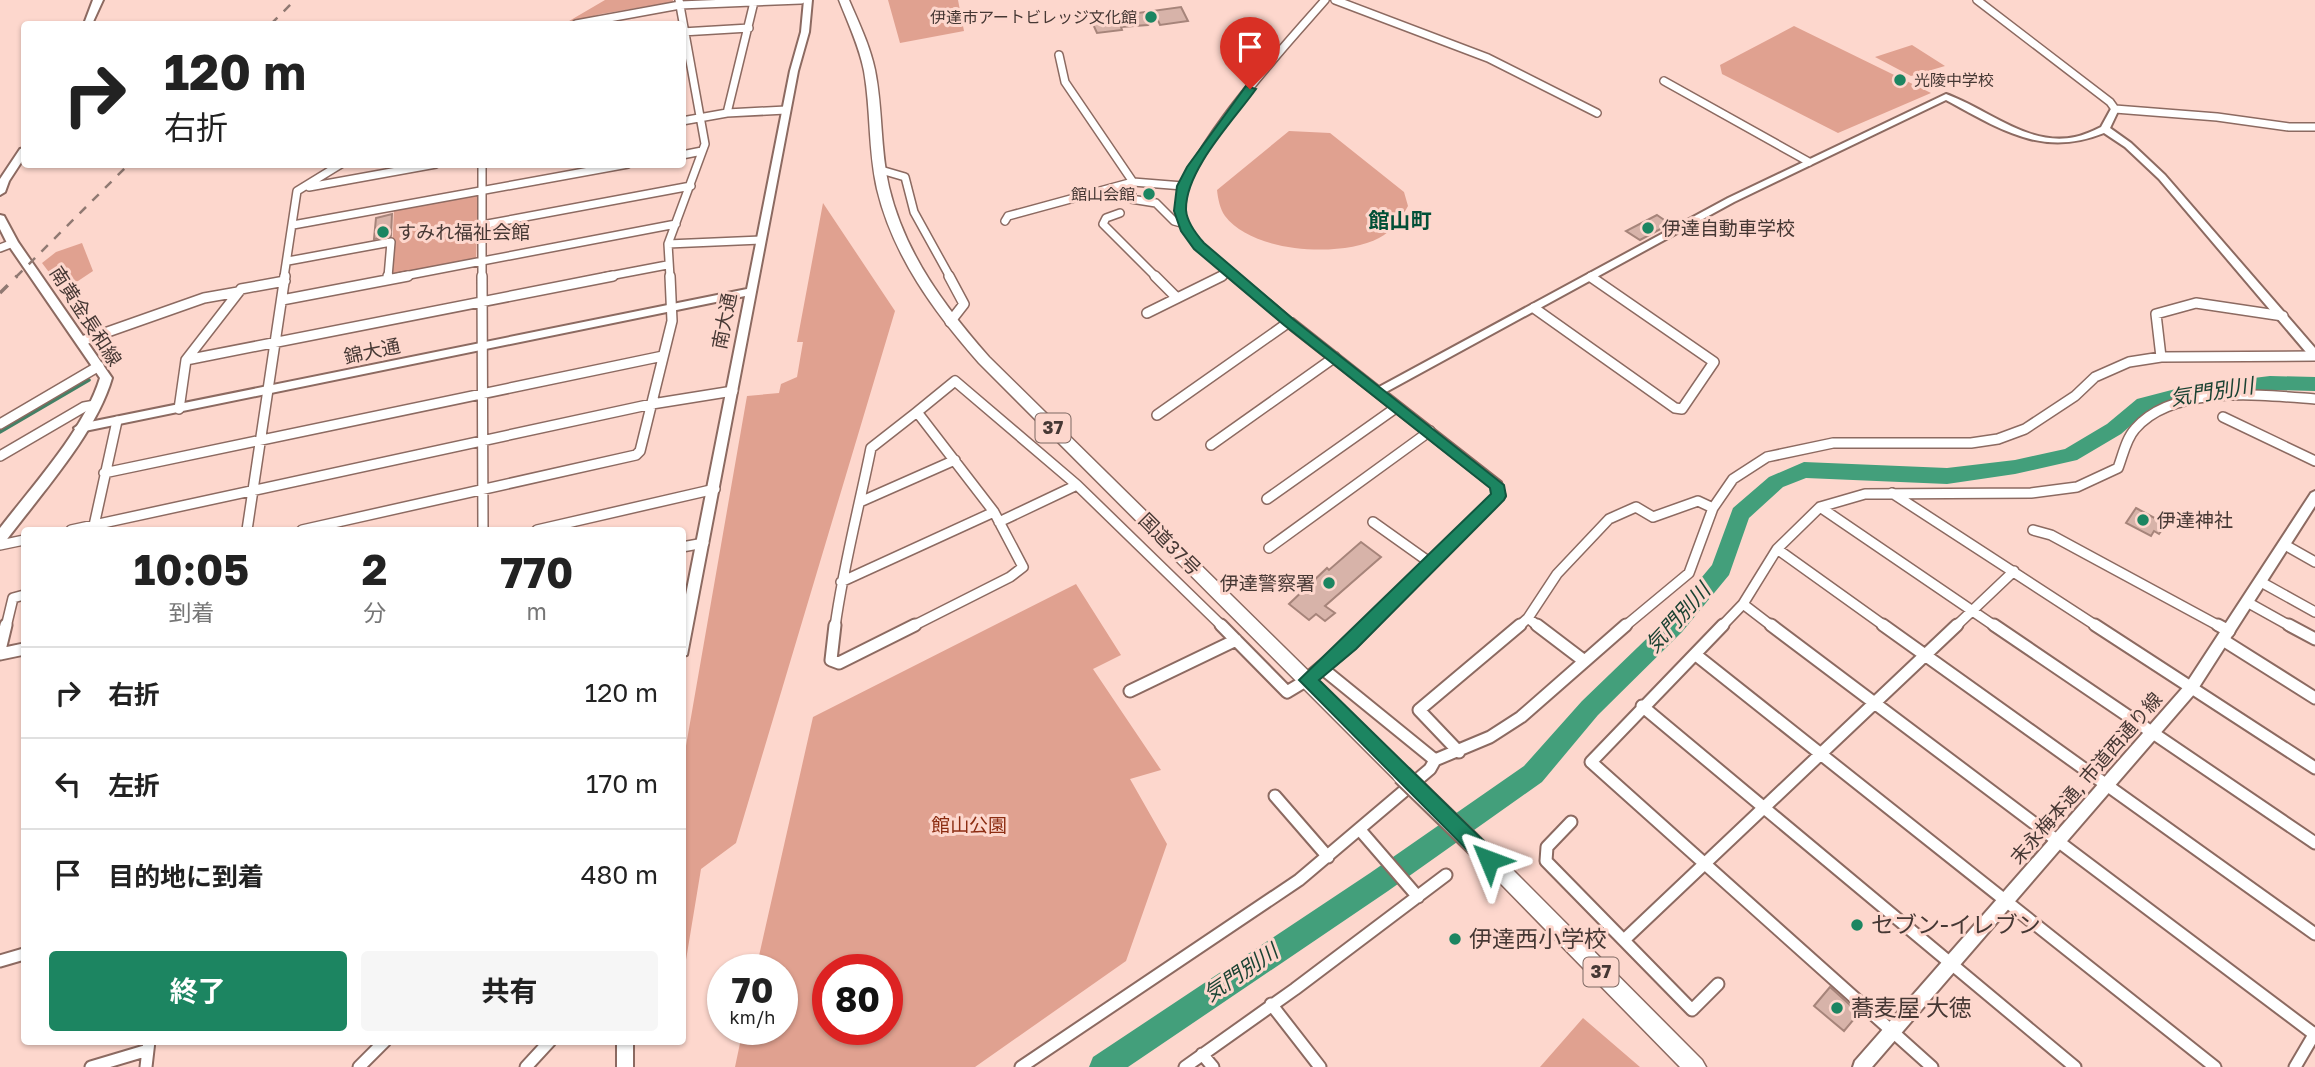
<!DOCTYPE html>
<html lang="ja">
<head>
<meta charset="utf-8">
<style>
	:root { --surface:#fff; --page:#f6f6f6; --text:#222; --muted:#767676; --line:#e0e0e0; --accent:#1c8561 }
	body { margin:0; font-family:"Golos Text","Noto Sans JP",sans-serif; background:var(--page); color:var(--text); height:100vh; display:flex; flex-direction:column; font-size:26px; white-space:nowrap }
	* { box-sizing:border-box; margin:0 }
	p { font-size:23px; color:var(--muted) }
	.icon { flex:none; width:38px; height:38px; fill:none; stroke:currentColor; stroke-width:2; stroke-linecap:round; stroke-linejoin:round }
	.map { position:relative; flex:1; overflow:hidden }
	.panel { position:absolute; left:21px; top:527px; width:665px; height:518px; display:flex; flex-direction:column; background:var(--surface); border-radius:7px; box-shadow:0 2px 5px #0004 }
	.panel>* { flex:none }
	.guide { position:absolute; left:21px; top:21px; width:665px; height:147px; border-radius:7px; box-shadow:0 2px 5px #0004; background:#fff; color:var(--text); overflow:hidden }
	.speed { position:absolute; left:707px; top:954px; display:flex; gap:14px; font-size:35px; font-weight:700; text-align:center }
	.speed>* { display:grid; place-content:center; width:91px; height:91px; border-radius:50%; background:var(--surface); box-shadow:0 2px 5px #0004; line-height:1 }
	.speed small { font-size:18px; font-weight:400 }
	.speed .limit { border:10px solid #d22; background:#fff; color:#111 }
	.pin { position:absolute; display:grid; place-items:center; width:60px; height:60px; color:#fff; margin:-72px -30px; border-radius:50% 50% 50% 0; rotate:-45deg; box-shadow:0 0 7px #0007 }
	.pin .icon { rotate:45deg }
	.me { position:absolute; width:77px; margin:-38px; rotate:314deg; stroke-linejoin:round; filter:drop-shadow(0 0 5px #0008) }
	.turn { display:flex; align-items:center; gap:24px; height:147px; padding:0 28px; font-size:32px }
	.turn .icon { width:91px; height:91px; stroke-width:2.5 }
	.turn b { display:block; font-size:49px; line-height:60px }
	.eta { display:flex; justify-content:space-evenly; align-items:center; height:119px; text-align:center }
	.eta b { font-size:42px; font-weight:700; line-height:49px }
	.button { display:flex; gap:14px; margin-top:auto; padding:14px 28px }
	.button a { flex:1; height:80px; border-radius:7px; background:var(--accent); color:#fff; font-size:28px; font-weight:700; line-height:80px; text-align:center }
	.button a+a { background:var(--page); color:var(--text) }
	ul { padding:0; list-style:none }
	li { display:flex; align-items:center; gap:21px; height:91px; padding:0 28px; border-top:2px solid var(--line) }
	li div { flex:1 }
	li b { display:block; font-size:26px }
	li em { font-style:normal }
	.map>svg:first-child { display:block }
	.green { fill:#e0a190; fill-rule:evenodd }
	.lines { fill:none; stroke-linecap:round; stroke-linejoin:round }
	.stream { stroke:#448066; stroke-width:3.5 }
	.river { fill:#439f7b; fill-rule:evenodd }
	.building { fill:#d7b3a9; stroke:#a6847a; stroke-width:2 }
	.minor-far2-casing { stroke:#8c6a61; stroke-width:10 }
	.minor-far1-casing { stroke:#8c6a61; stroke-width:12 }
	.minor-casing { stroke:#8c6a61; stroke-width:15 }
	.tertiary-casing { stroke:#8c6a61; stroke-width:4 }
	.secondary-casing { stroke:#8c6a61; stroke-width:4 }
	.trunk-casing { stroke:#8c6a61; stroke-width:3 }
	.minor-far2 { stroke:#fff; stroke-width:7 }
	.minor-far1 { stroke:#fff; stroke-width:9 }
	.minor { stroke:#fff; stroke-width:11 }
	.tertiary { fill:#fff; fill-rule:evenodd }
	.secondary { fill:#fff; fill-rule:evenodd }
	.trunk { fill:#fff; fill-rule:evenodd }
	.rail-far1 { stroke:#907972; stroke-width:2.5; stroke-dasharray:9 9; stroke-linecap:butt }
	.rail { stroke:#907972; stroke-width:3.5; stroke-dasharray:11 11; stroke-linecap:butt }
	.trunk-bridge-casing { stroke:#8c6a61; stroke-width:22; stroke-linecap:butt }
	.trunk-bridge { stroke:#fff; stroke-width:18 }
	.route { fill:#1c8561; stroke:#12563f; stroke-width:2 }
	.poi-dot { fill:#1c8561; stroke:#fdd7cd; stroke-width:2.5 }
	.labels { text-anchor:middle; stroke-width:6; stroke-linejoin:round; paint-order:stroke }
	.far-poi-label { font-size:16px; fill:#463834; stroke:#fdd7cd; text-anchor:end }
	.shield { fill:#fdd7cd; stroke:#7d6862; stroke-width:2 }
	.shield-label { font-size:18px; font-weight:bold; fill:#463834 }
	.poi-label { font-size:19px; fill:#463834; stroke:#fdd7cd; text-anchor:start }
	.street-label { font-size:19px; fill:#463834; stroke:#fdd7cd }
	.park-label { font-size:19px; fill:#8c2d12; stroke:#fdd7cd }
	.neighbourhood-label { font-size:21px; font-weight:bold; fill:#015037; stroke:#fdd7cd }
	.water-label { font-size:21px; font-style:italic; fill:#1a4232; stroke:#fdd7cd }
	.near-poi-label { font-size:23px; fill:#463834; stroke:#fdd7cd; text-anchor:start }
</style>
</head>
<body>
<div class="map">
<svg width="2315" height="1067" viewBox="0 0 2315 1067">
	<rect width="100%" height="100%" fill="#fdd7cd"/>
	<path class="green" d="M605,0h68v2l-72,12 -37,10z
		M888,0h70l6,31 -64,12z
		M1794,26l137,67 -93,40 -116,-59 -2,-9z
		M1912,45l33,21 -34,10 -36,-19z
		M1289,131l41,2 74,59 4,14c-7,13 -16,25 -29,32 -38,20 -126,15 -154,-22 -5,-7 -7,-17 -8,-26z
		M474,194l4,1 -2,66 -85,16 3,-68z
		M823,203l72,108 -159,532 -35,26 -16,97h-2v-203l64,-367 32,-3 2,-9 16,-7 6,-35h-6z
		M82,243l11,28 -21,14 -11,3 -19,-25 14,-11z
		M1076,584l45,71 -28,14 68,101 -31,9 37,65 -41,117 -151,106h-240l8,-38h39v-59l-26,-1 57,-252zM828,970h59v59h-59z
		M1583,1018l57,49h-100z"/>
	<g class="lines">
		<path class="stream" d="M0,432l89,-52"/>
		<path class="river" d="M2270,376l45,1v14l-45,-1 -83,10 -37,9 -29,25 -44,26 -62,14 -68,10 -141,-6 -23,9 -34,31 -20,57 -47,57 -84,83 -56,67 -154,109 -260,176h-39l4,-10 277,-184 154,-107 58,-65 84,-81 46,-55 21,-57 36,-31 35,-15 143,6 68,-8 50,-11 42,-25 30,-25 50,-13z"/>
	</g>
	<path class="building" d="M1181,7l7,14 -28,4 -3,-7 -9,7 -27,2 1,3 -25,3 -5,-11 25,-3 -1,-3z
		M392,214l-1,22 -17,3 2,-21z
		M1657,215l13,9 -30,16 -14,-9z
		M2136,508l30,16 -7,10 -5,-3 -3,5 -25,-13z
		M1361,542l20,15 -56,49 10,7 -10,8 -9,-7 -7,6 -20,-16 38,-36 2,2z
		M1830,987l29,26 -15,18 -30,-25z"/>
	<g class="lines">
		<defs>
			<path id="minor-far2" d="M1335,0l153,58 109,55
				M1977,0l133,102 5,7 102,8 72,10h26
				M576,24l104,-19 121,-5
				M682,32l67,-4
				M1059,55l6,27 68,100
				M1664,81l145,81
				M727,113l27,-111
				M682,121l45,-8 59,-3
				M682,155l20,-4
				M482,164v113
				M881,170l24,7 9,35 36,65
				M309,187l127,-23
				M1132,194l-1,5 25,4 18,18 11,3
				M1120,213l-14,5 -3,6 53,53
				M1005,221l3,-5 125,-34 50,4
				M293,225l335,-61
				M482,225l209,-39
				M668,244l93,-4
				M0,248l13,-5
				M288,261l103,-19 -3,35
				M284,277l13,-86 44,-27
				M399,277l277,-53
				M604,277l63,-12
				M670,277l-2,-33 37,-100 -26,-144
				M1219,277l11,-5
				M1236,277c-20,-17 -49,-35 -55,-63 -10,-47 112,-177 144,-214"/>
			<path id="minor-far1" d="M482,276l1,254
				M949,276l15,28 -14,18
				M1155,276l22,22
				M388,279v-3
				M282,300l126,-24
				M1534,308l141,100 7,1 32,-47 -123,-85
				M1147,313l75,-37
				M82,341l122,-43 34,-6
				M2161,357l-5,-43 40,-11 87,13
				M186,360l427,-84
				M179,409l7,-49 55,-71 44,-8
				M917,412l38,-31 122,104
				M1157,415l132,-93 -55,-46
				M2223,417l92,44
				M0,424l99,-58
				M1211,445l124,-88
				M0,456l84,-49 11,-2
				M104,473l559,-117
				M1892,493l206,134
				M1267,499l130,-92
				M860,502l95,-42
				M1820,507l176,120
				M999,522l78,-37 146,142
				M1373,522l59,42
				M71,530l581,-126 81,-13
				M93,530l24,-109
				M247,530l38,-254
				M302,530l334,-75 4,-4 32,-130 -2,-45
				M537,530l178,-41
				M2033,530l18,5 170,92
				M0,545l24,-5
				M2285,545l30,17
				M682,547l22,-4
				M1269,548l161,-117
				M1777,549l109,78
				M841,582l153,-70
				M2261,582l54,30
				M2247,602l45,25
				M1743,604l30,23
				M1528,618l29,-44 52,-55 27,-12 17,10 45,-16 15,7
				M6,627l7,-29 11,-3
				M835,627c8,-60 24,-119 36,-179l46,-36 77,100 29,55 -13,10 -99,50
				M1518,627l10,-9 11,9
				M1624,627l65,-54 24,-65 20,-29 34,-22 66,-14h138l27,-4 27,-10 50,-33 20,-19 34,-15 32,-5 154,-1
				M1721,627l22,-23 34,-55 43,-42 45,-13 166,-1 46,-6 41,-19c5,-13 8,-29 17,-39 38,-45 128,-34 180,-30
				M1955,627l59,-56"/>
			<path id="minor" d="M835,625l-4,35 8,3 76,-38
				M1221,625l66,67 20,-12
				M1537,625l46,35
				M1723,625l-132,137 341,305
				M1771,625l543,409
				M1883,625l432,309
				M1994,625l321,218
				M2095,625l220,143
				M2218,625l11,6
				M2289,625l26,14
				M2223,640l92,58
				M0,650l6,-25
				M0,654l24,-5
				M1696,655l519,412
				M1323,669l112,91 55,-23 31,-20 105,-92
				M1130,691l106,-51
				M1642,706l433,361
				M1459,752l-40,-42 101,-85
				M1275,796l53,61
				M1571,822l-24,25 -1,14 146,149 26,-26
				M1360,830l58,67
				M1624,940l333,-315
				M0,961l24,-7
				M1271,1004l49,63
				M1202,1054l11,13
				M91,1067l57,-17
				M146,1067l3,-26
				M359,1067l26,-26
				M526,1067l24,-26
				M1021,1067l278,-187 131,-111 5,-9
				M1185,1067l110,-78 151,-114
				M2295,1067l20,-34"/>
			<path id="tertiary" d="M804,0h8l-3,32 -11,39 -111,584 -5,1v-41l63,-319 -665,136 -4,-1 -2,-3 6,-4 667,-135 43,-218 11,-39z
				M1946,94c42,15 82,53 129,43 9,-2 18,-6 26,-10l11,-20h6l1,2 -9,19 21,15 34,32 150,173v11l-4,-1 -152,-179 -34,-32 -21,-14c-62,25 -104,-4 -158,-33l-212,102 -348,190 115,90 4,14 -150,152 -43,36 -5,2 -5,-2 -2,-4 2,-4 43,-36 148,-145 -2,-8 -206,-162 -1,-3 1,-3h8l86,68 349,-189z
				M2315,491v15l-119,186 -324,375h-19l2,-6 331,-377 125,-191z
				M617,1041h16v26h-16z"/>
			<path id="secondary" d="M93,0h10l-11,24h-8z
				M24,148v10l-15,23 -4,11 -5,3v-16l20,-30z
				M0,215l4,1 14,26 94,136c-16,56 -72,117 -107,164l-5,1v-15c33,-43 84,-98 100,-150l-93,-135 -7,-14z"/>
			<path id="trunk" d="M839,0h10c10,23 21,46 26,70 8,39 5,79 14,117 16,67 56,120 100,170l419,412 3,6 -3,6 -6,2 -6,-2 -417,-418c-45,-51 -86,-107 -102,-174 -9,-39 -6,-79 -13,-118 -5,-25 -16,-48 -25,-71z
				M1507,868l7,3 188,189 4,7h-26l-180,-184 -3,-6 3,-6z"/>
		</defs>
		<use href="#minor-far2" class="minor-far2-casing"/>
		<use href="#minor-far1" class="minor-far1-casing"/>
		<use href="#minor" class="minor-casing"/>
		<use href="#tertiary" class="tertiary-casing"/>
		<use href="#secondary" class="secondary-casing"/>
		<use href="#trunk" class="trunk-casing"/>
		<use href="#minor-far2" class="minor-far2"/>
		<use href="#minor-far1" class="minor-far1"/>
		<use href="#minor" class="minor"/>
		<use href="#tertiary" class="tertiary"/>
		<use href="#secondary" class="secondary"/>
		<use href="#trunk" class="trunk"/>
		<path class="rail-far1" d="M271,24l24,-24
			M16,277l113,-113"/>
		<path class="rail" d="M0,293l17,-17"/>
		<defs>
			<path id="trunk-bridge" d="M1402,775l105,102"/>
		</defs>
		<use href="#trunk-bridge" class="trunk-bridge-casing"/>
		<use href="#trunk-bridge" class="trunk-bridge"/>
	</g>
	<path class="route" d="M1246,86l10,3c-22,31 -71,81 -70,121 1,12 10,24 18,33l89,76 211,166 2,11 -2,4 -148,149 -37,31 177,173 3,7 -3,6 -7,3 -6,-3 -184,-186 192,-186 -1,-6 -206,-163 -90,-76 -13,-18 -7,-20 3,-25 10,-19z"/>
	<g class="poi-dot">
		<circle cx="1151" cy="17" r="7"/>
		<circle cx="1900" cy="80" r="7"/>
		<circle cx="1149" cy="194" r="7"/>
		<circle cx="1648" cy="228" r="7"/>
		<circle cx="383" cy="232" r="7"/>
		<circle cx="2143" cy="520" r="7"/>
		<circle cx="1329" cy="583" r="7"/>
		<circle cx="1857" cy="925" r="7"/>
		<circle cx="1455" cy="939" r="7"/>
		<circle cx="1837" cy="1008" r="7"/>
	</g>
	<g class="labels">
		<g class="far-poi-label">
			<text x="1137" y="23">伊達市アートビレッジ文化館</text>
			<text x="1914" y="86" text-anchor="start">光陵中学校</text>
			<text x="1135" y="200">館山会館</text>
		</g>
		<g class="shield">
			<rect x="1035.5" y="413.5" width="35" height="29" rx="5"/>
			<rect x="1583.5" y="957.5" width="35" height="29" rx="5"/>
		</g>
		<g class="shield-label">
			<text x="1053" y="434">37</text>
			<text x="1601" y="978">37</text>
		</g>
		<g class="poi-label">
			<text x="1662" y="235">伊達自動車学校</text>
			<text x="397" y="239">すみれ福祉会館</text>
			<text x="2157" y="527">伊達神社</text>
			<text x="1315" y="590" text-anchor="end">伊達警察署</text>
		</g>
		<g class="street-label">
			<text transform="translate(86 316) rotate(57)" y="7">南黄金長和線</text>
			<text transform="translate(724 321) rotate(-79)" y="7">南大通</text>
			<text transform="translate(372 351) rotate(-12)" y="7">錦大通</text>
			<text transform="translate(1170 544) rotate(45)" y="7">国道37号</text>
			<text transform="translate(2086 778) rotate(-49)" y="7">末永梅本通, 市道西通り線</text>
		</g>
		<g class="park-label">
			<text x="969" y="832">館山公園</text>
		</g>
		<g class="neighbourhood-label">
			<text x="1400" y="228">館山町</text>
		</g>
		<g class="water-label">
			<text transform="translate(2212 392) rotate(-9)" y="7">気門別川</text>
			<text transform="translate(1678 618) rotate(-48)" y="7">気門別川</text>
			<text transform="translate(1241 973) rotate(-34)" y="7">気門別川</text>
		</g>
		<g class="near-poi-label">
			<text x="1871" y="933">セブン-イレブン</text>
			<text x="1469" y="947">伊達西小学校</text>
			<text x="1851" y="1016">蕎麦屋 大徳</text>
		</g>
	</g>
</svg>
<div class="speed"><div>70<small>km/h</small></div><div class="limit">80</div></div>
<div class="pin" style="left:1250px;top:89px;background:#d93025"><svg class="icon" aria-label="arrive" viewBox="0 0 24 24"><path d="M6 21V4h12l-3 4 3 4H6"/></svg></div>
<svg class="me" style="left:1489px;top:860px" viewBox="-20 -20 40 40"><path d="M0-17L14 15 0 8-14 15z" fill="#1c8561" stroke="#fff" stroke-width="4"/></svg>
<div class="guide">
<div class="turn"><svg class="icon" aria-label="right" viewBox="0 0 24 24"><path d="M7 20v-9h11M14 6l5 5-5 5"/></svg><div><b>120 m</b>右折</div></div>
</div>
<section class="panel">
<div class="eta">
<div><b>10:05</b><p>到着</p></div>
<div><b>2</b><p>分</p></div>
<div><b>770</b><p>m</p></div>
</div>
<ul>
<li><svg class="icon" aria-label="right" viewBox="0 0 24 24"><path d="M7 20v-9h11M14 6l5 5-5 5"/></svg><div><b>右折</b></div><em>120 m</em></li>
<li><svg class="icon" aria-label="left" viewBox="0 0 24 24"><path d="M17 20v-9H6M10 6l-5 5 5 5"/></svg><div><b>左折</b></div><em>170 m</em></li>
<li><svg class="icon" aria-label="arrive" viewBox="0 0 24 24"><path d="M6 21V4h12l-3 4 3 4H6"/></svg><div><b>目的地に到着</b></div><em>480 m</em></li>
</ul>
<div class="button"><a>終了</a><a>共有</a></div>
</section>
</div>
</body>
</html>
